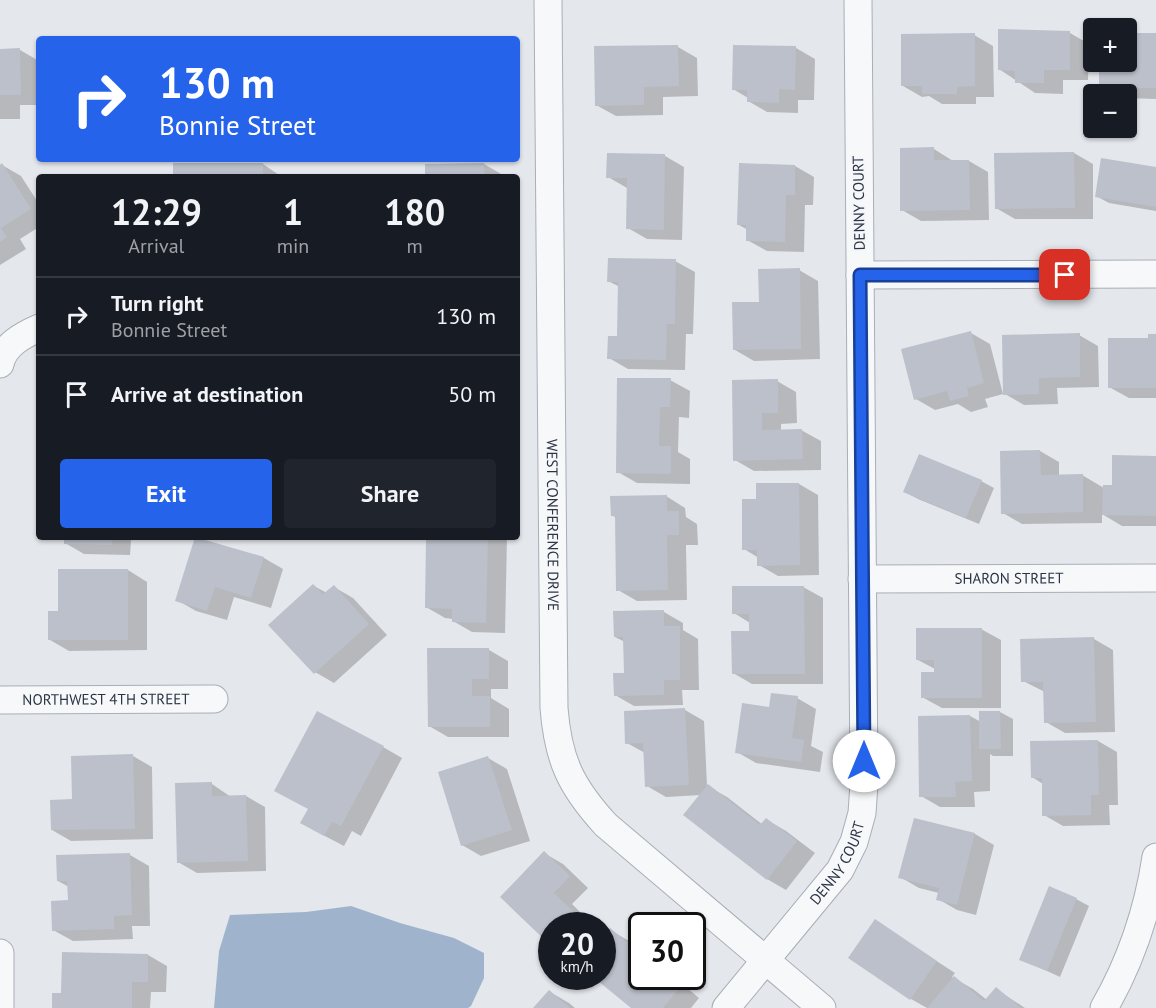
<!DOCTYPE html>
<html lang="en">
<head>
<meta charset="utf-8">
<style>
	:root { --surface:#171b24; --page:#20242c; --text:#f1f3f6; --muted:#9ea1a6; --line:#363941; --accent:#2563eb }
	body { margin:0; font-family:"PT Sans",sans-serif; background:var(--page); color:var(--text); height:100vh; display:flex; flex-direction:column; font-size:22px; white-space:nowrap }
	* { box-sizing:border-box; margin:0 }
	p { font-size:20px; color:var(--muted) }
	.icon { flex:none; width:33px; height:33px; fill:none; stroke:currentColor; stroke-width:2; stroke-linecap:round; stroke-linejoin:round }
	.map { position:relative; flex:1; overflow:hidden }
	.details { position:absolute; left:36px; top:174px; width:484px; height:366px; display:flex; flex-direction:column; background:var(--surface); border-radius:6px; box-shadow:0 2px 4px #0004 }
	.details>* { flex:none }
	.guide { position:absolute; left:36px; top:36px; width:484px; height:126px; border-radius:6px; box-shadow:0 2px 4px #0004; background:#2563eb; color:#fff; overflow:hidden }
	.fabs { position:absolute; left:1083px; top:18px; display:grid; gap:12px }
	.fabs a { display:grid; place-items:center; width:54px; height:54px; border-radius:6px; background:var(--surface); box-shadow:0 2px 4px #0004; font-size:30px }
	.speed { position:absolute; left:538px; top:912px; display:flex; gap:12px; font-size:30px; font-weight:700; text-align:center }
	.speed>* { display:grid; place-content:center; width:78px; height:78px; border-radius:50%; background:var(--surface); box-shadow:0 2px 4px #0004; line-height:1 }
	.speed small { font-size:15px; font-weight:400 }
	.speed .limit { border:3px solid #111; border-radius:9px; background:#fff; color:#111 }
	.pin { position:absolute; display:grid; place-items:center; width:51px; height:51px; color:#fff; margin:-26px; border-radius:12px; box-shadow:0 3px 9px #0006 }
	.me { position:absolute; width:66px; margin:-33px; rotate:0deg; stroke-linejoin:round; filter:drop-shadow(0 0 4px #0008) }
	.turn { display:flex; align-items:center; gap:21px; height:126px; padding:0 24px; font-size:27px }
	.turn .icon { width:78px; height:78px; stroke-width:2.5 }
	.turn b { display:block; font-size:42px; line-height:51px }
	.eta { display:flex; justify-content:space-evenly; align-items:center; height:102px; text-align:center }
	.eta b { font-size:36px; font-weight:800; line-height:42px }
	.button { display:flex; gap:12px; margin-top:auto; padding:12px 24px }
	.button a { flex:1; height:69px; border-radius:6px; background:var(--accent); color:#fff; font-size:24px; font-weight:800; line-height:69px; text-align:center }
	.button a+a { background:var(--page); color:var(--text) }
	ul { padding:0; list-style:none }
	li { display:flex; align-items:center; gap:18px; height:78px; padding:0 24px; border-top:2px solid var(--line) }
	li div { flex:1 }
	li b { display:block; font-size:22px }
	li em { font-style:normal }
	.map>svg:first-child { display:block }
	.water { fill:#9fb4cc }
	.shadow { fill:#0003 }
	.building { fill:#bbc0ca }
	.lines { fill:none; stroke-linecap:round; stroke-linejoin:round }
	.minor-casing { stroke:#a9aeb7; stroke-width:29 }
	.minor { stroke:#f7f8fa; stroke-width:27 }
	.route-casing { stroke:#184099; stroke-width:15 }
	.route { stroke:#2563eb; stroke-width:10 }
	.labels { text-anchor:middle; stroke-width:4.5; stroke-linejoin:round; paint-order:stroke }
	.street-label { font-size:15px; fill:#2b3445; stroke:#f4f6f9 }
</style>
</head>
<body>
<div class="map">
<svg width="1156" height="1008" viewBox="0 0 1156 1008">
	<rect width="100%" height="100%" fill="#e4e7ec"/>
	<path class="water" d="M351,906l49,17 54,15 30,15v25l-13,28 -3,2h-254l5,-57 11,-36 76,-3z"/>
	<path class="shadow" d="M1070,33l19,11 -1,36h-25v14l-28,-1 -36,-24z
		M974,35l19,11 1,51h-18v7h-34l-13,-8 -7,1 -19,-11z
		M1156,35v64l-30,-1v-4h-13l-12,-7v-25h25z
		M678,47l19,11 1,38 -35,1v18l-47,1 -20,-11z
		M796,48l19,11 -1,41h-16v13l-31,-1 -19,-11v-3l-15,-9z
		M0,50h20l19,11v44h-19v14h-20z
		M934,149l19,12h16l19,11 1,48 -68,1 -19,-11z
		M1074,153l19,11v55h-78l-19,-11z
		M665,156l19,11 -2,73 -35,-1 -19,-11 -1,-40 -19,-11z
		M263,164l19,13h-108z
		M484,164l19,11v2h-76z
		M2,165l19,11 18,28v23l-19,12 6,10 -26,16v-99z
		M795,166l19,11 -1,28h-8l-1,47 -37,-1 -20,-11 1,-10 -9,-5z
		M1156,169v42l-47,-8 -13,-7z
		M675,261l20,11 -2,62h-7l-1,36 -57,-1 -19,-11 10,-21 1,-50 -12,-6z
		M799,270l19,11 2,78 -66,2 -19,-11 25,-47z
		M971,333l19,11 13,50 -18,5 3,8 -17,5 -13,-8 -23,6 -19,-11z
		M1079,335l19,11 1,41 -42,1 1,16 -34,1 -19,-11z
		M1156,336v62h-27l-20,-11 41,-47z
		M670,380l20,11 -1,27 -10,-1 -1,35 12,7v25l-53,-1 -19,-11z
		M777,381l19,11 1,31 -16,1v7l20,-1 20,11v29l-67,1 -19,-11z
		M1040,451l19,11v14l23,-1 22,13 9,-2 43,-28v68h-34l-20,-12v9l-80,1 -19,-11 -2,-61z
		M981,481l13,7 -15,36 -61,-25 -13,-7z
		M799,484l19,11 1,80 -41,1 -19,-11v-7l-15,-9 14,-49z
		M666,496l19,12 1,9 11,7 1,21h-12l1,55 -50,1 -19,-11 -2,-72 -4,-3z
		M65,537h77v3h-11l-1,15 -46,-1 -19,-11z
		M452,537h55l-2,96 -33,-1 -19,-11v-2l-8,-1 -19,-11z
		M196,538l68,20 19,11 -12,39 -37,-11 -7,23 -31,-9 -19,-11z
		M128,570l19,12v68l-78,1 -19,-11 10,-27z
		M314,586l13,7 7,-6 19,11 34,37 -53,48 -19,-11z
		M803,587l20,11v86h-71l-19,-11 18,-40 -1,-10 -16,-10z
		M664,612l19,11v7l15,9 1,51h-17l1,15 -49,1 -19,-11 11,-20 -1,-33 -10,-5z
		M981,629l20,11v68h-59l-20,-11 13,-23v-5l-17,-9z
		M1094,639l19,11 2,82 -50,1 -19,-11 -1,-30 -22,-11z
		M489,650l19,11v28h-17v9l18,11v28h-61l-19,-11z
		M797,698l19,11 -5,37 12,6 -3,20 -64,-9 -19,-11 33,-44z
		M685,710l19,11 3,65 20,11 36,28 4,-5 19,11 29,22 -29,37 -19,-11 -66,-84 -35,2 -19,-11 -2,-33 -18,-10z
		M1000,712l13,7v37h-20l-3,-2v37l-16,1 1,15h-35l-19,-11 49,-80 11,6z
		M1098,741l19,11 1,53h-9l1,20 -47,1 -19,-11 -1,-31 -11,-7z
		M383,747l19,11 -41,78 -9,-5 -8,15 -23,-12z
		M133,756l19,11 1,72 -82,2 -19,-11 22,-29z
		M488,758l19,11 23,72 -49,15 -19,-11z
		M212,784l19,13 15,-1 19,11 1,64 -69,2 -19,-11z
		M915,819l60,15 19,11 -18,70 -19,-5 -19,-11 1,-6 -20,-5 -19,-11z
		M544,853l19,11 25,24 -16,16 22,22h-42v17l-2,-1z
		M130,855l19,11 1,60h-18l1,13 -60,2 -20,-11 16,-28v-15l-11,-6z
		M1076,899l13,7 -29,71 -39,-18z
		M875,921l80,52 -3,4 21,12 14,11 9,-11 29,19h-98l-16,-9z
		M610,930l19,11 13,10v25h31l26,22 -8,10h-58l-30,-32v-38z
		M148,955l19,11 -1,26h-15l-1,16h-97l10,-14z
		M550,992l19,11 6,5h-40z"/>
	<path class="building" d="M998,29l72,2v39h-26v13h-29v-12l-17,-1z
		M975,33v53l-18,1v7h-35v-8h-21v-52z
		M1126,33h30v55h-57v-26h27z
		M678,45l1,41 -35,1v18l-49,1 -1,-60z
		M733,45l63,1 -1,44 -16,-1v14l-32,-1v-12h-15z
		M20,48l1,47h-21v-46z
		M934,147v13h35l1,50 -70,1v-63z
		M1074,152l1,56 -80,1 -1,-56z
		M607,153l58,1 -1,76 -38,-1 1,-51h-21z
		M1101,158l55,9v40l-61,-10z
		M2,163l29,46 -30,19 6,9 -7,5v-77z
		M173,163h90v14h-90z
		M484,163l1,14h-60v-13z
		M739,163l56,2v30h-9l-1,47 -39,-1v-16h-9z
		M608,258l68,1 -1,65h-8l-1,36 -59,-1 1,-23h9l1,-54h-11z
		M800,268l1,81 -68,1 -1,-48h27l-1,-33z
		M971,331l13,52 -17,5 2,8 -19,5 -3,-10 -33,9 -13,-51z
		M1080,333v44l-41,1v16l-36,1 -1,-60z
		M1148,334h8v54h-48v-50h40z
		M617,378h54l-1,29h-10l-1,39h12v28l-55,-1z
		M778,379v34h-16v17l40,-1 1,30 -70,2 -1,-81z
		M1040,450l1,25 42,-1v38l-82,2 -1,-63z
		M919,454l63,26 -16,38 -63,-26z
		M1112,455l44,1v60l-54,-1 1,-30h9z
		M756,483h43l1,82 -43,1v-16h-15v-51h14z
		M667,495v16h12v24h-12l1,55 -52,1 -1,-75h-4l-1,-20z
		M64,537h48v8l-48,-1z
		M195,537l69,20 -13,41 -36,-11 -8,24 -32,-10z
		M426,537h62l-2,86 -34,-1v-13l-27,-1z
		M58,569h70v71h-80v-29h10z
		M313,584l10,10 11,-9 35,39 -55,50 -46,-49z
		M732,586h72l1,88h-73l-1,-43h18v-17h-17z
		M664,610v16h16v54h-16v15l-50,1 -1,-23h11l-1,-36h-9l-1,-26z
		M916,628h66v70h-61v-26h13v-12h-18z
		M1094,637l2,85 -52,1 -1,-41h-22l-1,-43z
		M427,648h62v31h-17v17h18v31h-62z
		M771,693l27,3 -6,42 12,2 -3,22 -66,-9 7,-50 27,4z
		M685,708l4,77 -44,2 -2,-44 -18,1 -1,-33z
		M317,711l67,35 -43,80 -9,-4 -8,14 -24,-13 8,-14 -34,-18z
		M979,711h21l1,38h-22z
		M970,715l2,66 -17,1 1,15h-37l-1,-81z
		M1098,740l1,55h-8v20l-49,1v-38h-11l-1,-37z
		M133,754l2,75 -84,1 -1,-30 22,-1 -1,-43z
		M488,756l24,74 -51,16 -23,-74z
		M212,782v14l34,-1 2,66 -71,2 -2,-80z
		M708,784l52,41 6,-7 31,23 -30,39 -84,-65z
		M914,818l61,15 -18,72 -21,-5 3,-12 -41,-10z
		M544,851l26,25 -16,17 23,22 -10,11h-15v15l-3,3 -49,-47z
		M130,853l2,62 -18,1v13l-62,2 -1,-30 17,-1 -1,-19h-10l-1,-26z
		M1049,886l28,12 -30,73 -28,-11z
		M875,919l62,42 -27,39 -62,-42z
		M610,928l32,26v22h27l12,10 -18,22h-32l-39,-32h11v-40z
		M62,952l86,2v28h-16v26h-80v-15h9z
		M954,976l30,25 12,-14 25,21h-94z
		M549,990l21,18h-37z"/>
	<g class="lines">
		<defs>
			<g id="minor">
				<path id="s1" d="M548,0l6,708c4,52 17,79 52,117l216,183"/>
				<path d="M860,275l296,-1"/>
				<path d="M0,364c4,-19 23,-29 39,-36"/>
				<path id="s2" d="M862,579l294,-1"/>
				<path id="s3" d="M0,700l214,-1"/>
				<path d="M0,953v55"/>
				<path id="s4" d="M726,1008l114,-138 14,-28 8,-29 2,-29 -6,-784"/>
				<path d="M1104,1008c27,-47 44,-98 52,-151"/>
			</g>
		</defs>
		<use href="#minor" class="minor-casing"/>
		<use href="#minor" class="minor"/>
	</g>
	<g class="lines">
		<defs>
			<path id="route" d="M864,761l-4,-486h205"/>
		</defs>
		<use href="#route" class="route-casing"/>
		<use href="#route" class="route"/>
	</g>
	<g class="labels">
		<g class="street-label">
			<text transform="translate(859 203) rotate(-91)" y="5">DENNY COURT</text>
			<text dy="5" stroke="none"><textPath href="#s1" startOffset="525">WEST CONFERENCE DRIVE</textPath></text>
			<text dy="5" stroke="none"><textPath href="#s2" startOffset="147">SHARON STREET</textPath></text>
			<text dy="5" stroke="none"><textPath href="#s3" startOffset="106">NORTHWEST 4TH STREET</textPath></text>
			<text dy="5" stroke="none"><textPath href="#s4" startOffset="184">DENNY COURT</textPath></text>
		</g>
	</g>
</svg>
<div class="fabs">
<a>+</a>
<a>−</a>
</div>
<div class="speed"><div>20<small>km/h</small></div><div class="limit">30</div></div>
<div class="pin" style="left:1065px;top:275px;background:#d93025"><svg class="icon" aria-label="arrive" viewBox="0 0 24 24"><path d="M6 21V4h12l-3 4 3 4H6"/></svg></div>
<svg class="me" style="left:864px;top:761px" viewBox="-20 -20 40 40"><circle r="19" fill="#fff"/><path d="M0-13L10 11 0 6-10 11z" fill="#2563eb"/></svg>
<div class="guide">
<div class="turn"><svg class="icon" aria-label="right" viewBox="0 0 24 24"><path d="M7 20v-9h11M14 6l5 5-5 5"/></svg><div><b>130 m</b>Bonnie Street</div></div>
</div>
<section class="details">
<div class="eta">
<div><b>12:29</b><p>Arrival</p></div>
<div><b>1</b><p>min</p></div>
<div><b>180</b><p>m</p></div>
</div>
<ul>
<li><svg class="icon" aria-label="right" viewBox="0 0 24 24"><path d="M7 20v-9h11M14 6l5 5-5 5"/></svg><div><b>Turn right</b><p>Bonnie Street</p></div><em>130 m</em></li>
<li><svg class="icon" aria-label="arrive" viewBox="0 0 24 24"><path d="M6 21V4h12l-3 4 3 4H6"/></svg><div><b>Arrive at destination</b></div><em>50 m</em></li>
</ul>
<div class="button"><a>Exit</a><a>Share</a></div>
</section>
</div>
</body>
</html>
